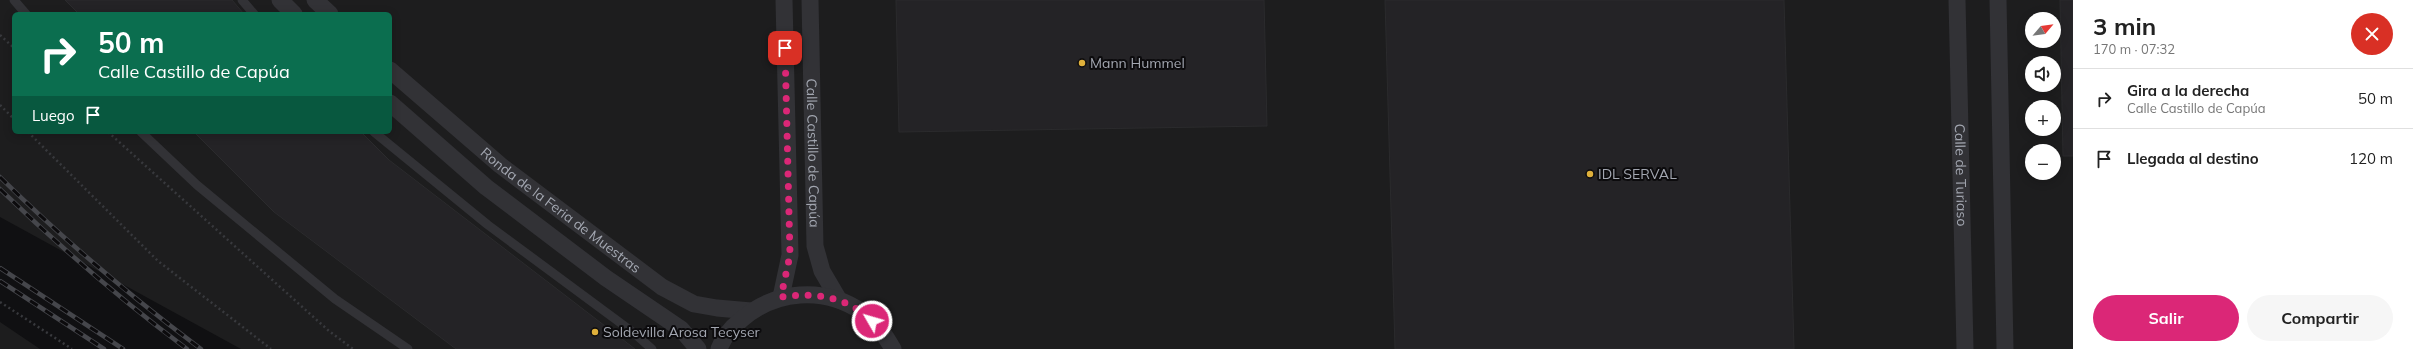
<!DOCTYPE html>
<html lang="es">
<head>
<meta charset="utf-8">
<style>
	:root { --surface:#fff; --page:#f6f6f6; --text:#222; --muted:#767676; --line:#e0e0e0; --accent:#db2777 }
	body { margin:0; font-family:Mulish,sans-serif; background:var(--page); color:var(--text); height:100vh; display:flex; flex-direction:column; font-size:15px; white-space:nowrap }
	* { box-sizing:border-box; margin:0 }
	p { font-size:13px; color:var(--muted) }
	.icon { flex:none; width:22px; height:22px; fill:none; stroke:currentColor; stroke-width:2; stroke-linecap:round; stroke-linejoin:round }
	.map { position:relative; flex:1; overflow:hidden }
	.panel { display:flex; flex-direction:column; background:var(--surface); width:340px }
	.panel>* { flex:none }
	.banner { position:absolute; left:12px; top:12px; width:380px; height:122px; border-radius:6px; box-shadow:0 2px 10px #0003; background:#0b6e4f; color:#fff; overflow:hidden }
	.needle { width:26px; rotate:61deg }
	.buttons { position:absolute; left:2025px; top:12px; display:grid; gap:8px }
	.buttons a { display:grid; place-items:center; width:36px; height:36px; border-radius:50%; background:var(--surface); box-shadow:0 2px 10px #0003; font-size:20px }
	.pin { position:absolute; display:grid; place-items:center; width:34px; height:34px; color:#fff; margin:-17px; border-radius:8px; box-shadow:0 2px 6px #0006 }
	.me { position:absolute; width:44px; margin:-22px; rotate:308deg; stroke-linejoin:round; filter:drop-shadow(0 0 3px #0008) }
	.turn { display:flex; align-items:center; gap:14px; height:84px; padding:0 20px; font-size:18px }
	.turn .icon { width:52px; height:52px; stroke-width:2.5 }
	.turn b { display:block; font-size:28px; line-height:34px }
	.then { display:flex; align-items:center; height:38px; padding:0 20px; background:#0003; gap:8px; font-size:15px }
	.round { display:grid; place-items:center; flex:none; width:42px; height:42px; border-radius:21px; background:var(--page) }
	.head { display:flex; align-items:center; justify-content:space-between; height:68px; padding:0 20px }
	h1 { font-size:24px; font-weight:700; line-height:30px }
	.cta { display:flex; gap:8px; margin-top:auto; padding:8px 20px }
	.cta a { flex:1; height:46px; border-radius:24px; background:var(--accent); color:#fff; font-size:16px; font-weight:700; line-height:46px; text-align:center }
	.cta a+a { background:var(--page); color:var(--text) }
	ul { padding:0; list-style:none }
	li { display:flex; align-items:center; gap:12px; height:60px; padding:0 20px; border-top:1px solid var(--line) }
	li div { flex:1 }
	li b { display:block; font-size:15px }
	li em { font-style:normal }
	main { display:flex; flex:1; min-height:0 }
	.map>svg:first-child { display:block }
	.built { fill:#1d1d1e; fill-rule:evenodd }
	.building { fill:#242326; stroke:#2b2b2d }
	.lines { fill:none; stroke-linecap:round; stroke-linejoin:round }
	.path { stroke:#38393d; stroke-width:2.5; stroke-dasharray:2 3; stroke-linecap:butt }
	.lane { stroke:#323236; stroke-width:9 }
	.street { stroke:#323236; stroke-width:17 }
	.rail-casing { stroke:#45464b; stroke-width:4.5 }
	.rail { stroke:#0c0b0d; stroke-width:3; stroke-dasharray:9; stroke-linecap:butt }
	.route { stroke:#db2777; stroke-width:7; stroke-dasharray:0 12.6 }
	.poi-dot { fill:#dfb03b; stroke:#0c0b0d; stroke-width:1.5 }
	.labels { text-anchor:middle; stroke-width:4; stroke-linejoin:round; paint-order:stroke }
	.poi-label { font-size:14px; fill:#a3a7b1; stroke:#0c0b0d; text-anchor:start }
	.street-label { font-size:14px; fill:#a3a7b1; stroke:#0c0b0d }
</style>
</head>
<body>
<main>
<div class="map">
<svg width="2073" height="349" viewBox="0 0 2073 349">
	<rect width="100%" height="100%" fill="#101012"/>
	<path class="built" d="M0,0h2073v349h-1832l-241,-132zM14,14h376v118h-376zM2032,19h22v22h-22zM2032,63h22v22h-22zM2032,107h22v22h-22zM2032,151h22v22h-22z
		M0,322l40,27h-40z"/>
	<path class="building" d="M65,0h167l12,14h-165z
		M896,0h368l3,126 -368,6z
		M1385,0h399l10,349h-399z
		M2060,0h13v156h-10z
		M194,132h167l28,28 246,189h-179l-182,-137z"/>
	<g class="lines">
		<path class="path" d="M0,35l14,13
			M0,105l14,14
			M28,132l130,129 113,88
			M108,132l221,199 24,18
			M0,302l72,47"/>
		<path class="lane" d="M14,0l12,14
			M242,0l12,14
			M141,132l56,53 138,114 73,50
			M374,132l114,93 146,108 18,16"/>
		<g class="street">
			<path d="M280,0l14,14"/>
			<path d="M315,0l15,14"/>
			<path id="s1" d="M810,0l5,246 7,25 17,29"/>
			<path id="s2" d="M1957,0l8,349"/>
			<path d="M1998,0l7,349"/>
			<path id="s3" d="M390,70l110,95 162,122 32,17 23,4 34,3"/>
			<path d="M390,103l96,84 120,91 75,51 17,20"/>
			<path d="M781,297l9,-42 -6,-255"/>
			<path d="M719,349c4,-11 13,-22 22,-29 34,-30 83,-34 121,-8 14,9 23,23 31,37"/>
		</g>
		<defs>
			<path id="rail" d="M0,177c63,62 130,119 201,172
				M0,189c59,57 121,111 187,160
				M0,268l123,81
				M0,281l104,68"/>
		</defs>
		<use href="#rail" class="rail-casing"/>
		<use href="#rail" class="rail"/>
	</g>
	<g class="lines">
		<path class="route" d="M785,48l5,207 -9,42c34,-5 65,-1 91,24"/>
	</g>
	<g class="poi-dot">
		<circle cx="1082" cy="63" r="4"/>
		<circle cx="1590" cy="174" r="4"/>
		<circle cx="595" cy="332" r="4"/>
	</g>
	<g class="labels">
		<g class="poi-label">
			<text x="1090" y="68">Mann Hummel</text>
			<text x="1598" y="179">IDL SERVAL</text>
			<text x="603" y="337">Soldevilla Arosa Tecyser</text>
		</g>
		<g class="street-label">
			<text dy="5" stroke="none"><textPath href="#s1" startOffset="153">Calle Castillo de Capúa</textPath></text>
			<text dy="5" stroke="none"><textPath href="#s2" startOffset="175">Calle de Turiaso</textPath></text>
			<text dy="5" stroke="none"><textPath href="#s3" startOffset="221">Ronda de la Feria de Muestras</textPath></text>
		</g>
	</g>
</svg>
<div class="buttons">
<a><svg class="needle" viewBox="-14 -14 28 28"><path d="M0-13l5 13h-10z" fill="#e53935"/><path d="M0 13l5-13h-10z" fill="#767676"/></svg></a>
<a><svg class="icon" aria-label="sound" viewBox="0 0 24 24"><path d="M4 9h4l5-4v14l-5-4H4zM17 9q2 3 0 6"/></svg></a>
<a>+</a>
<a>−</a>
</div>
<div class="pin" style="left:785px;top:48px;background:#d93025"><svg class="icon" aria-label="arrive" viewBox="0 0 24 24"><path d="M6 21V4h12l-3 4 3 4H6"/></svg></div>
<svg class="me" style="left:872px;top:321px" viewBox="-20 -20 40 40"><circle r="17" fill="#db2777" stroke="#fff" stroke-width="3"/><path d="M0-11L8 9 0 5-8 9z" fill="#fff"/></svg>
<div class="banner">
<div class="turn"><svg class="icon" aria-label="right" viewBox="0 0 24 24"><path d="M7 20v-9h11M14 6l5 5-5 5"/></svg><div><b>50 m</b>Calle Castillo de Capúa</div></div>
<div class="then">Luego<svg class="icon" aria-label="arrive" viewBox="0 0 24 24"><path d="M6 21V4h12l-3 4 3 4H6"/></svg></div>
</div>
</div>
<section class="panel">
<div class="head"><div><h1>3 min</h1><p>170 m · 07:32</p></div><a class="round" style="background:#d93025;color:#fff"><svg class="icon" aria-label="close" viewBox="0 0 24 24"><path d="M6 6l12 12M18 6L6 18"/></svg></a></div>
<ul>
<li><svg class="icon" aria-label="right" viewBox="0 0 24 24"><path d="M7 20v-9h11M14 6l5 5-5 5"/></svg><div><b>Gira a la derecha</b><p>Calle Castillo de Capúa</p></div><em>50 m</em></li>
<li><svg class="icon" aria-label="arrive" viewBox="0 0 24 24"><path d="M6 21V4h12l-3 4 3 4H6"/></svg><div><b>Llegada al destino</b></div><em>120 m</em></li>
</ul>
<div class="cta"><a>Salir</a><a>Compartir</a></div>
</section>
</main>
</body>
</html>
